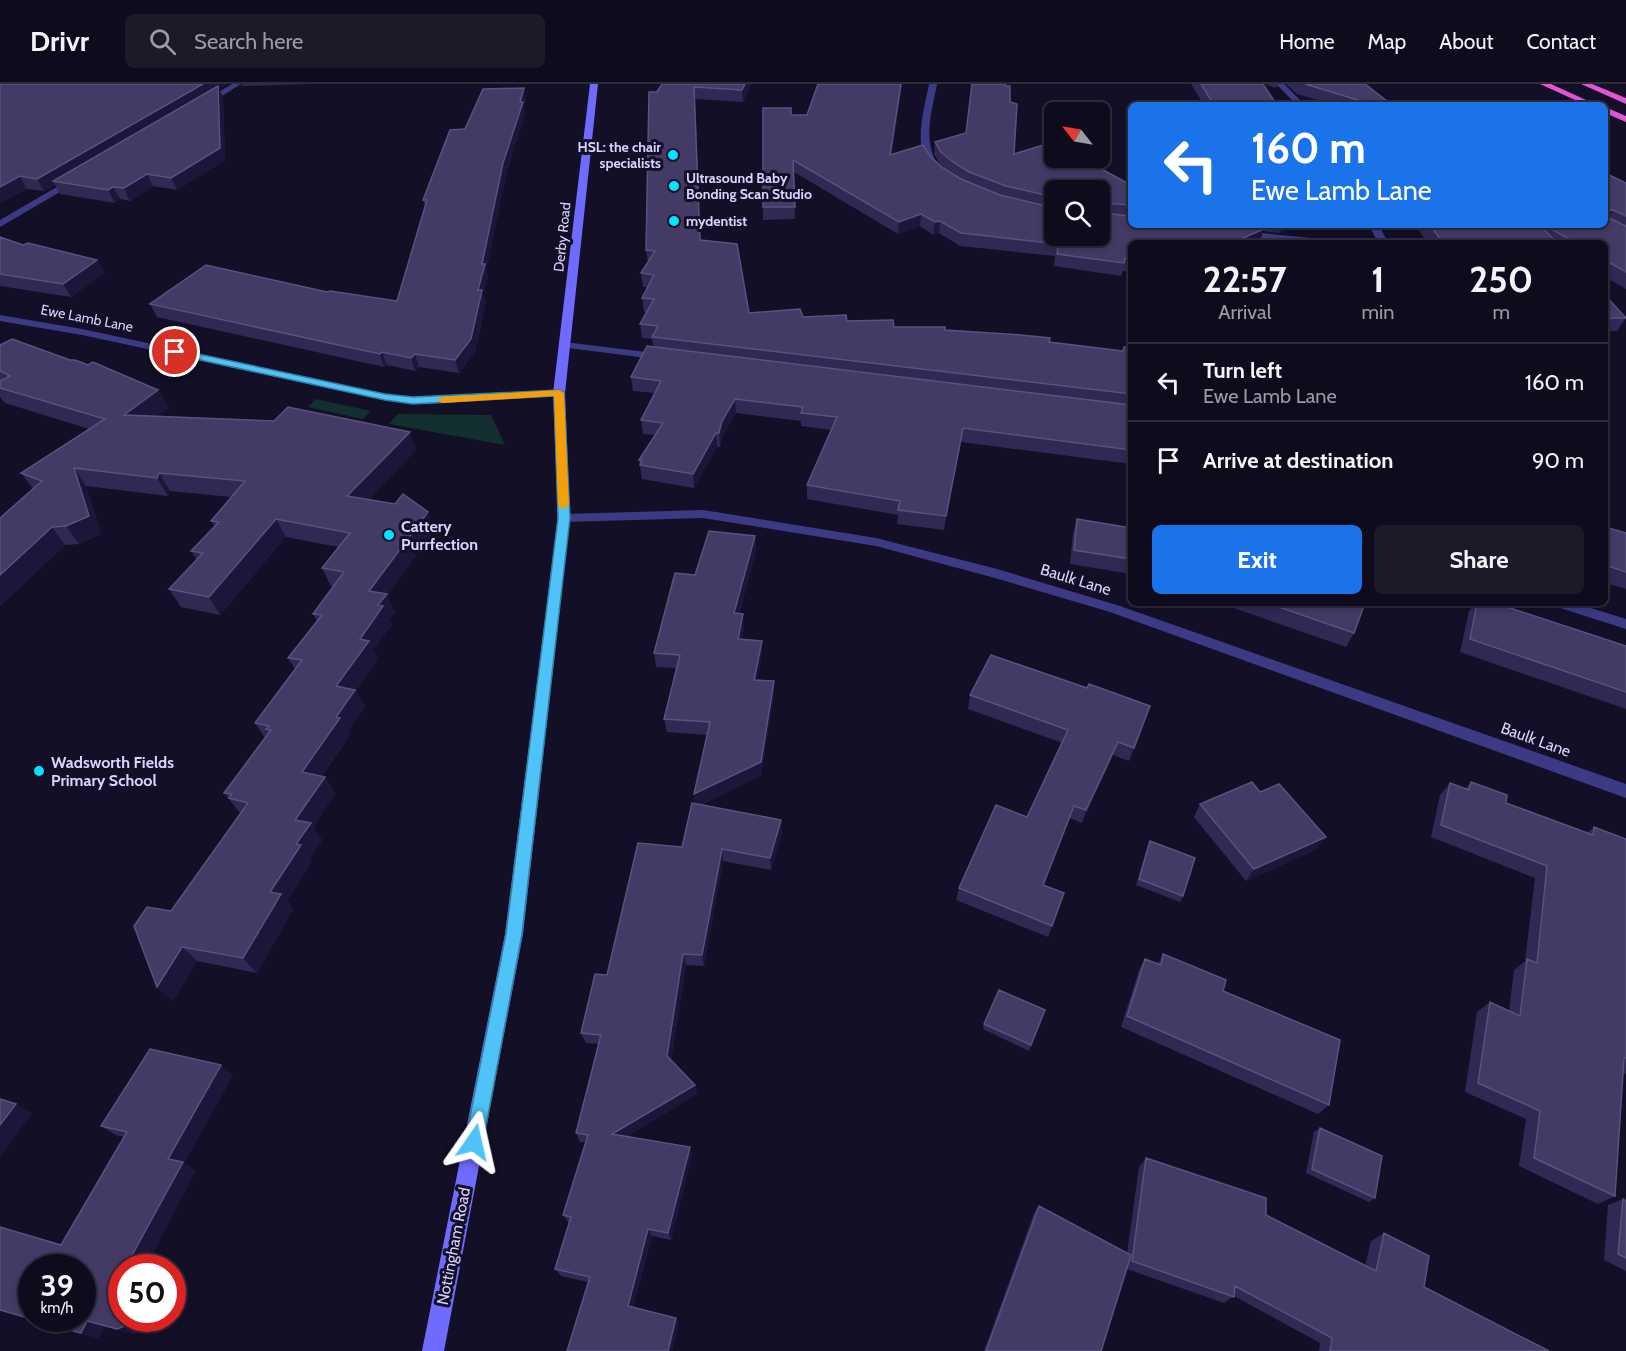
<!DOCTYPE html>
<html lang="en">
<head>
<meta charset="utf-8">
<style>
	:root { --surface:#0e0b1c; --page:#1c1929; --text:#f1f3f6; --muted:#9b9ba3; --line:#2e2b3b; --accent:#1a73e8 }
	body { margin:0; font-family:Cabin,sans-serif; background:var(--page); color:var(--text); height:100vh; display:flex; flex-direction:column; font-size:22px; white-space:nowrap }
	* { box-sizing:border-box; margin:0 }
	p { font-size:20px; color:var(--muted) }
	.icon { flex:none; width:33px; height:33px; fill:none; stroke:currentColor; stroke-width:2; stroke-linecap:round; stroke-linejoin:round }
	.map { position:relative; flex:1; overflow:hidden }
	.details { position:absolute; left:1128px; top:156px; width:480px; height:366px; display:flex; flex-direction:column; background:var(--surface); border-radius:9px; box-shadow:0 3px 9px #0003,0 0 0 2px var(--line) }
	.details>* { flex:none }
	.top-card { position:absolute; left:1128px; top:18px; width:480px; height:126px; border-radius:9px; box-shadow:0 3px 9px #0003,0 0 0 2px var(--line); background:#1a73e8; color:#fff; overflow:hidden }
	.needle { width:39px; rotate:301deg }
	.fabs { position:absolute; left:1044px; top:18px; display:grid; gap:12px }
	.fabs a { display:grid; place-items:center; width:66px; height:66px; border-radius:9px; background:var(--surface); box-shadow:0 3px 9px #0003,0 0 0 2px var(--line); font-size:30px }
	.speed { position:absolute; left:18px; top:1170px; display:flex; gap:12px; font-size:30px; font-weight:700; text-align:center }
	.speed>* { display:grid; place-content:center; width:78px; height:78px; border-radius:50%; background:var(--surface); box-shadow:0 3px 9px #0003,0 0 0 2px var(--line); line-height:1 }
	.speed small { font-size:15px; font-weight:400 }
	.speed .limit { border:9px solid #d22; background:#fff; color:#111 }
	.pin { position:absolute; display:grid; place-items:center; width:51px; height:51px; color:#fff; margin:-26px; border:3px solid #fff; border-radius:50%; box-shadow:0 2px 6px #0007 }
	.me { position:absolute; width:66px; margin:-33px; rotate:11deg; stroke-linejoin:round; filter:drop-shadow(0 0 4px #0008) }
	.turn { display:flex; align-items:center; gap:21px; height:126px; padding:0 24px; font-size:27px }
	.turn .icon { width:78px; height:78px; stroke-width:2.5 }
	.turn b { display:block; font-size:42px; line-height:51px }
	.eta { display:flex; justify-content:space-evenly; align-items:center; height:102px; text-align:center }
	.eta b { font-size:36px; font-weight:700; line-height:42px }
	.primary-button { display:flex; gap:12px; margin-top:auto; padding:12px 24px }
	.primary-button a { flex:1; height:69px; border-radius:9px; background:var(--accent); color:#fff; font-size:24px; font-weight:700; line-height:69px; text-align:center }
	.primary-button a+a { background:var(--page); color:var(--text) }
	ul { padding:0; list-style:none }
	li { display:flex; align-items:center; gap:18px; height:78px; padding:0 24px; border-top:2px solid var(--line) }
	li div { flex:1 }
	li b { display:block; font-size:22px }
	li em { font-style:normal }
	header { display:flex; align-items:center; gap:36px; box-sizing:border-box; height:84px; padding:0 30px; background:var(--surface); border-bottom:2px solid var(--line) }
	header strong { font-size:28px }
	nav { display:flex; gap:33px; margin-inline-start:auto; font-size:21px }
	.search { width:420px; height:54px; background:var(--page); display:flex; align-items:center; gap:15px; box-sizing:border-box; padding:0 21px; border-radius:9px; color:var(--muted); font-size:22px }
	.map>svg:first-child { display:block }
	.green { fill:#12302f }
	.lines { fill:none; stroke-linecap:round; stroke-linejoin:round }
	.minor { fill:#3d3a85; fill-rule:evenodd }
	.tertiary { fill:#3d3a85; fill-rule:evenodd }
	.secondary { fill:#6f6bff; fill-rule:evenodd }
	.trunk { fill:#e055d1; fill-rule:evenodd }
	.wall { fill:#312854; fill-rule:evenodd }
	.shaded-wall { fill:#1d163a }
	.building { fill:#433a66; stroke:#5a527e; stroke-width:1.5; fill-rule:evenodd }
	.route { fill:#4fc3f7; stroke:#337fa1; stroke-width:1.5 }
	.slow { fill:#f59e0b }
	.poi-dot { fill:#00e5ff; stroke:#130f26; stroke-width:2 }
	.labels { text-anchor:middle; stroke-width:6; stroke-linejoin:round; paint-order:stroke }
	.far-poi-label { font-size:14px; font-weight:bold; fill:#d9d4ff; stroke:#130f26; text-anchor:start }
	.far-street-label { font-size:14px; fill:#d9d4ff; stroke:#130f26 }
	.poi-label { font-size:16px; font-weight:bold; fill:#d9d4ff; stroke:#130f26; text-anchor:start }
	.street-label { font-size:16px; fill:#d9d4ff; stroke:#130f26 }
</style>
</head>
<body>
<header>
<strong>Drivr</strong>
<div class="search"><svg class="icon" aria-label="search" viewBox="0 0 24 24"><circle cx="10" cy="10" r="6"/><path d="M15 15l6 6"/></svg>Search here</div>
<nav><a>Home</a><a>Map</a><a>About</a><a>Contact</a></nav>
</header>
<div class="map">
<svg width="1626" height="1267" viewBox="0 0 1626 1267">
	<rect width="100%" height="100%" fill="#130f26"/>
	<path class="green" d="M316,315l55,12 -8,8 -55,-12z
		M398,330l93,1 14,30 -116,-21z"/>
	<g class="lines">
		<path class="minor" d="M232,0h9l-32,20 -7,-2z
			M929,0h8c-5,27 -15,56 1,81l-4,3c-24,-14 -9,-62 -5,-84z
			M1276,0h8l21,21h-8z
			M74,93l3,1v4l-77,45v-7z
			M1369,141h10l9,18h-10z
			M1241,147l90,9 5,3h-33l-65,-7v-4z
			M564,258l99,12 5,3 -5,3 -103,-13v-4z
			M703,426l173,28 121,31 123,37 506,178v14l-516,-186 -115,-34 -119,-32 -173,-28 -139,4 -6,-4 6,-4z
			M1552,519h23l51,16v10l-72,-23z"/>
		<path class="tertiary" d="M0,231l82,14 303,65 46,4 128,-8 6,3 -6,3 -128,8 -46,-4 -303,-65 -82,-14z"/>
		<path class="secondary" d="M590,0h8l-33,309 5,125 -47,416 -79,417h-22l83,-417 53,-416 -5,-125z"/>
		<path class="trunk" d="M1540,0h11l46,21h-11z
			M1581,0h11l34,14v6z
			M1605,23l21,9v6l-21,-9z"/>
	</g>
	<path class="wall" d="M0,0l219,5 4,8 2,63 -48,30 -24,-4 -23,15 -10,-2 -5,4 -55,-9 -5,-9 -11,6 -17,-2 -27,14z
		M241,0h70l-69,2z
		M662,0h89l-8,18 -48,-3 5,141 49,73 98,8 47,6 51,3 104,12 74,9 8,-3v116l-170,-22 -17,88 -47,-6 1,-9 -91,-16v-14l24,-55 -30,-4v-5l-65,-8 -13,22 -3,12h-3l-23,41 -52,-9 -3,-19 16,-25 -12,-1 -2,-14 13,-27 -21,-2 -2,-14 22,-30 -1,-8 -10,-1 -2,-14 7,-12h-3l-2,-14 5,-11h-4l-2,-14 7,-10 -2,-13 11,-158z
		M902,0l-10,70 38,2 13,12 7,5 -10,-9 -6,-10 1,-12 31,-9 44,-31 4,52 115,30 2,-13v54h165l-17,8 -16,-2 -3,10 -4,2h-125v29l-8,-1 -2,5 -67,-10 1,-10 -95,-10 -21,-13 -6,2 -13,-9 -22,8 -104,-62 1,47 -32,1v-13l28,-92h16zM1054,106l46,46h-46z
		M1191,0h72l14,21h-73z
		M1265,0h13l-2,4z
		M1286,0h79l27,21h-59l-36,-11z
		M526,15l-2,9 1,5 -19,62 -20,95 2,7 -5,17 3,9 -11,49 -16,21 -40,-6 -4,4 -28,-6 -3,2 -227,-50 -7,-13 177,-12 70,9 28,-95 -2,-6 42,-71z
		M1626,99v106l-21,-12v-34h-177l-13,-18h190z
		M0,153l23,8 82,28 -34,24 -71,-11z
		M1605,211l21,23 -9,13h-12z
		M0,261l70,15 88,30 11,18 -12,8 259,34 -47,49 65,31 -47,65 8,17 -6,7 3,5 -19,26 5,9 -22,31 9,17 -17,24 2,4 -28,41 3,1 10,16 -22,34 9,13 -12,18 2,3 -25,40 6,8 -36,64 -60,-12 -24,40 -16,-14 14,-76 69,-98 -16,-20 41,-55 -10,-15 40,-54 -7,-11 29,-37 -4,-7 21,-28h-3l-9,-18 16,-21 -52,-10 -66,78 -39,-8 -12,-18 28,-29 -6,-9 24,-24 -4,-6 20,-24 -61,-6 -2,5 -82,-10 15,48 -22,10 -14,1 -65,61 33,-117 -12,-16 68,-44 -84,-26 -5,-6z
		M1077,435l54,9v46l-61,-10 3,-31z
		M1605,443l21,6v56l-21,-6z
		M755,452l1,14 -17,64 5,14 -2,11 20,15 -5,26 17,1v14l-13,80 -60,30 80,15 1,13 -11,37 -48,-9 -19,105 -18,-1 -15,95 24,25 2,9 -70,42 65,19 -21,85 -19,-4 -19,71 46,16 -7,28h-105l21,-69 -27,-6 -6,-7 14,-46 -6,-8 23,-73h-6l-4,-9 22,-89 -12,-1 -5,-10 26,-58 75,-128 13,-44 -1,-9 13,-59 -40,-3 -3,-13 12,-51 -20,-1 -2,-14 41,-78z
		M1219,519h146l-11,30 -8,14z
		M1475,519h20l131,43v63l-166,-57 9,-41z
		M1087,604l63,18 -21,55 -16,-6 -31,68 -12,-5 -26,67 20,8 -16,44 -92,-37 3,-12 68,-71 35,-74 -94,-34 2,-14z
		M1471,698l35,21 81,30 7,-6 32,12v235l-3,-1 -8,123 -17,8 -79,-38 7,-47 -61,-27 12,-80 13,-10 19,9 5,-41 11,-9 10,-83 -104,-41 9,-42 10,-12 15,6z
		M1260,708l57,57 -71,32 -52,-64 6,-13z
		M1150,757l33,55 -3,6 -44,-17 11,-37z
		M1163,870l60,37 106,114 -11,9 -197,-87 18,-57 6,-11 13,5z
		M1045,926l-16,41 -46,-22 1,-5z
		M233,991l-49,88 12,8 -74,97 24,61 -13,5 -29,-8 -6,12 -98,-28 61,-65 63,-108 -8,-2 -15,-9z
		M1320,1044l55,70 -6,4 -63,-29 8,-41z
		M1146,1074l120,57 99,51 6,-25 13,-8 40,54 125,64h-230l1,-8 -86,-47 -10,7 -97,-34 -26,82h-117l50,-138 5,-7 88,47 12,-86z
		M1623,1115l3,2v70l-22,-11 4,-55z"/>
	<path class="shaded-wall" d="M203,0h25l-9,5 4,8 2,63 -48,30 -6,-12 49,-30 -167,33 2,4 -11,6 -7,-12z
		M745,0h6l-8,18 -1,-12z
		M901,0h1l-12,83v-12z
		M694,3l1,12 6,154 -1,-13z
		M524,4l2,11 -2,9 1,5 -19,62 -20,95 2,7 -5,17 3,9 -11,49 -16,21 -4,-13 27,-96 21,-101z
		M147,90l6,12 -23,15 -6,-13z
		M20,92l7,13 -27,14v-16z
		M113,103l7,12 -5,4 -7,-13z
		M1613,126l-7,12h-1v-11z
		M921,130l-1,12 -22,8 1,-12z
		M940,137l-1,12 -6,2 2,-13z
		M1281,141h15l-17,8z
		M1264,145l-4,12 -4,2h-24z
		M97,176l8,13 -34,24 -8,-13z
		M382,268l5,13 -3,2 -4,-13z
		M415,270l4,13 -4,4 -4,-13z
		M158,306l11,18 -34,25 -11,-18z
		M735,315l1,14 -13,22 -3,12 -1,-14 3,-12z
		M963,344l-2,14 -17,88 2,-14z
		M410,348l6,18 -61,64 -8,-18z
		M716,349l1,14 -23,41 -1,-14z
		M74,384l12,18 15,48 -22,10 -13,-18z
		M159,389l11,18 -2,5 -11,-18z
		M428,428l6,18 -47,65 8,17 -6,7 3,5 -19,26 5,9 -22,31 9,17 -17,24 2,4 -37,53 -11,-16 34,-55v-31l24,-47 9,-48z
		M276,435l10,18 -66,78 -11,-18z
		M52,443l13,18 -65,61v-31z
		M755,452l1,14 -21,77 -1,-14z
		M743,530l1,14 -5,24 -1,-13z
		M762,557v13l-7,39 -1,-13z
		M774,597v14l-13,80 -65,32 -2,-13z
		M1118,658l-5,13 -31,68 4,-13z
		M325,693l10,16 -22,34 9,13 -12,18 2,3 -25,40 6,8 -36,64 -14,-15 27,-66 25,-72z
		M781,736l1,13 -11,37 -1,-12z
		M1326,753l-9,12 -71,32 8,-12z
		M722,765l1,12 -19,105 -2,-11z
		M182,863l15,14 -24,40 -16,-14z
		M683,870l3,11 -16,101 -3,-10z
		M221,981l12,10 -49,88 12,8 -51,97h-20l43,-109z
		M695,1001l2,9 -81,48 -4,-8z
		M16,1020l16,9 -32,45v-33z
		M690,1063l2,8 -21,85 -3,-7z
		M648,1145l4,7 -20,76 -4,-6z
		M133,1234h18l-5,11 -13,5 -16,-5z
		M676,1234l3,5 -7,28h-4z
		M87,1237l17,5 -6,12 -17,-5z"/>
	<path class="building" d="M0,0h203l-166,95 -17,-3 -20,11z
		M662,0h83l-3,6 -48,-3 6,153 37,4 12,69 51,-4 3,8 43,-2 1,6 46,-1 1,7h51v3l76,5 29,3 -1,4 74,9 1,-4 7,1v46l-479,-57 6,-11 -18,-2 14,-25 -12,-1 12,-23 -13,-2 14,-22 -9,-1 3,-158h8z
		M818,0h83l-11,71 33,-10 7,11 13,12 18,11 39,16 54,13v28h46v-46h-46v7l-48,-11 -37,-14 -16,-10 -12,-10 -6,-10 31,-9 6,-49h33l1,2h4v16l7,2 -3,50 39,-12 1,1v15h27l50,27v20l-30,-2 1,10 29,3v9h94l39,4 -32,14h-101v16l-6,-1 -1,5 -67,-9 1,-10 -97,-11 -21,-12 -5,1 -14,-8 -22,8 -106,-62 2,47h-32v-99h28v7h16z
		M1201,0h62l14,21h-63z
		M1305,0h60l27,21h-18z
		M218,2l2,62 -49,30 -24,-4 -23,14 -11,-1 -5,3 -55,-9z
		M524,4l-4,14h3l-20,61 -21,101h3l-7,26h4l-11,49 -16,21 -40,-6 -4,4 -29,-6 -2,2 -230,-50 56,-39 121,27 3,-1 67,10 30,-101h-4l27,-70 15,-1 18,-40z
		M1605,89l21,10v33l-13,-6 -8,1z
		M1605,132l21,10v46l-21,-12v-17h-29l-32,-18h61z
		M1430,141h110l17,18h-114z
		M0,153l23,8 5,-2 69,17 -34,24 -63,-10z
		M1605,211l21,23h-21z
		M12,255l58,21h5l13,5 5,-3 65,28 -34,25 150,6 14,-14 122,25 -63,64 48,8 8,-10 25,18 -59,79 18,3 -9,11 5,1 -23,33 9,2 -33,45 19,4 -19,27 4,1 -38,54 23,5 -30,43 16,3 -15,21 5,1 -31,47 11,2 -38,64 -61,-11 -25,40 -23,-61 13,-19 24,4 77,-108 -19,-5 3,-4 -8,-1 47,-63 -5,-1 3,-3 -14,-3 47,-63 -14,-2 34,-43 -9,-1 31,-42 -22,-4 28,-35 -74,-14 -67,78 -40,-8 34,-36 -12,-2 28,-29 -8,-1 34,-40 -86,-8 -2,5 -83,-10 15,48 -23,10 -14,1 -52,48v-57l42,-37 -21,-8 84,-54 -105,-31v-7l10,-5 -10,-5v-26z
		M647,262l484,59v45l-168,-22 -17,88 -48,-6 2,-9 -93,-16 30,-68 -36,-4 2,-6 -68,-8 -13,22 -3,12h-3l-23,41 -53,-9 2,-5h-3l24,-37 -22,-3 20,-39 -30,-4z
		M1077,435l54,9v31l-57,-9z
		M1605,443l21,6v39l-21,-7z
		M709,447l46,5 -21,77 9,1 -5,25 24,2 -8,39 20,1 -13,81 -67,32 16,-72 -46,-3 16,-64 -26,-2 21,-80 20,2z
		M1267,519h98l-11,30z
		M1477,519h18l131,43v46l-156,-53z
		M991,571l96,33 2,-4 61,22 -16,42 -16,-6 -32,68 -12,-4 -31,79 21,8 -12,33 -93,-38 37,-83 31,12 41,-87 -98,-35z
		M1252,698l8,10 19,-8 47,53 -72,32 -54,-65z
		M1471,698l36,13 -1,8 87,32 1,-8 32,12v219h-2l-9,138 -81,-38 6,-47 -62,-28 12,-81 30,14 7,-57 10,4 10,-97 -106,-41 9,-42 19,7z
		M692,719l89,17 -11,38 -48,-9 -20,106 -19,-1 -16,102 28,29 -83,49 78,13 -22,86 -20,-4 -20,77 48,12 -8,33h-101l23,-74 -35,-8 16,-52 -8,-2 25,-80 -12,-2 25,-98 -20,-2 14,-59 12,1 31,-132 44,4z
		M1150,757l45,17 -12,38 -44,-17z
		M1163,870l63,26 -3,11 117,49 -11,65 -202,-89 18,-57 16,6z
		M999,906l46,20 -14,35 -47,-21z
		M150,965l71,16 -53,94 15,3 -58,106h-3v50h11l-3,6 -13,5 -30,-8 -6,12 -81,-23v-83l61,18 66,-113 -26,-6zM32,1184h50v50h-50z
		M0,1015l16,5 -16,21z
		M1320,1044l62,28 -7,42 -63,-29z
		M1146,1074l120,40v17l110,56 8,-38 45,23 -5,31 125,64h-219l2,-13 -97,-52 -1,11 -102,-36z
		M1623,1115l3,2v57l-8,-4z
		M1039,1122l92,49 -30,96h-115z"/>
	<path class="route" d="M175,265l210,45 28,3 146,-7 5,3 6,125 -48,416 -39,208 -3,7 -6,2 -7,-2 -2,-7 41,-208 52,-416 -4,-122 -141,8 -28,-4 -213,-46v-4z"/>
	<path class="slow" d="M559,306l5,3 5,112 -6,4 -5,-4 -4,-109 -112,7 -5,-3 5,-3z"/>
	<g class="poi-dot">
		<circle cx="673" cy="71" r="6"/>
		<circle cx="674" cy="102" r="6"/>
		<circle cx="674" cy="137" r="6"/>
		<circle cx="389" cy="451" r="6"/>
		<circle cx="39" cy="687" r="6"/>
	</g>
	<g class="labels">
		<g class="far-poi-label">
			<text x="661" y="68" text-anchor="end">HSL: the chair<tspan x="661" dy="16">specialists</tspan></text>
			<text x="686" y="99">Ultrasound Baby<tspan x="686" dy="16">Bonding Scan Studio</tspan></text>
			<text x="686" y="142">mydentist</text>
		</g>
		<g class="far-street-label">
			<text transform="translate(562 153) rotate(-84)" y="5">Derby Road</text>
			<text transform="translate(87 234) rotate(11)" y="5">Ewe Lamb Lane</text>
		</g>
		<g class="poi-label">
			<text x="401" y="448">Cattery<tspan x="401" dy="18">Purrfection</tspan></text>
			<text x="51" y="684">Wadsworth Fields<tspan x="51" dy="18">Primary School</tspan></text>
		</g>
		<g class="street-label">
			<text transform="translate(1076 495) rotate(17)" y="6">Baulk Lane</text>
			<text transform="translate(1536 655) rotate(20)" y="6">Baulk Lane</text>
			<text transform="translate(453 1162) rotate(-79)" y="6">Nottingham Road</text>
		</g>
	</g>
</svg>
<div class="fabs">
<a><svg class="needle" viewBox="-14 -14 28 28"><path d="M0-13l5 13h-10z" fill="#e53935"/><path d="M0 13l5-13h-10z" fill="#9b9ba3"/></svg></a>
<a><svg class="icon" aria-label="search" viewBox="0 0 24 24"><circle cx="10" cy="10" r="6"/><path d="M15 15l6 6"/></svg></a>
</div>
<div class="speed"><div>39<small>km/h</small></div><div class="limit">50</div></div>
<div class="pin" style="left:175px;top:268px;background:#d93025"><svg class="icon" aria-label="arrive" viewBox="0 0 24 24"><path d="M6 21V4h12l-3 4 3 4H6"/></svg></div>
<svg class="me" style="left:474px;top:1058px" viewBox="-20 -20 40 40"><path d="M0-17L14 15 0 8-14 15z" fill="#4fc3f7" stroke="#fff" stroke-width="4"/></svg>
<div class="top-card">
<div class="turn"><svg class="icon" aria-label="left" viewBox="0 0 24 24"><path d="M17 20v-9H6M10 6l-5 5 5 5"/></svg><div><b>160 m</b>Ewe Lamb Lane</div></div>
</div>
<section class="details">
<div class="eta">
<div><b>22:57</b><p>Arrival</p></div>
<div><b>1</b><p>min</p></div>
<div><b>250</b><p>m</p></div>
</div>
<ul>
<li><svg class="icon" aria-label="left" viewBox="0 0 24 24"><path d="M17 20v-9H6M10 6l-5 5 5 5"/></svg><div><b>Turn left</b><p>Ewe Lamb Lane</p></div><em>160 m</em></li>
<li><svg class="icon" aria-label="arrive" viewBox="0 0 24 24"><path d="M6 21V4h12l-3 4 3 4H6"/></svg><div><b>Arrive at destination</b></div><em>90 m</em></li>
</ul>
<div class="primary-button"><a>Exit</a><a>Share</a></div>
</section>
</div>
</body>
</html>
